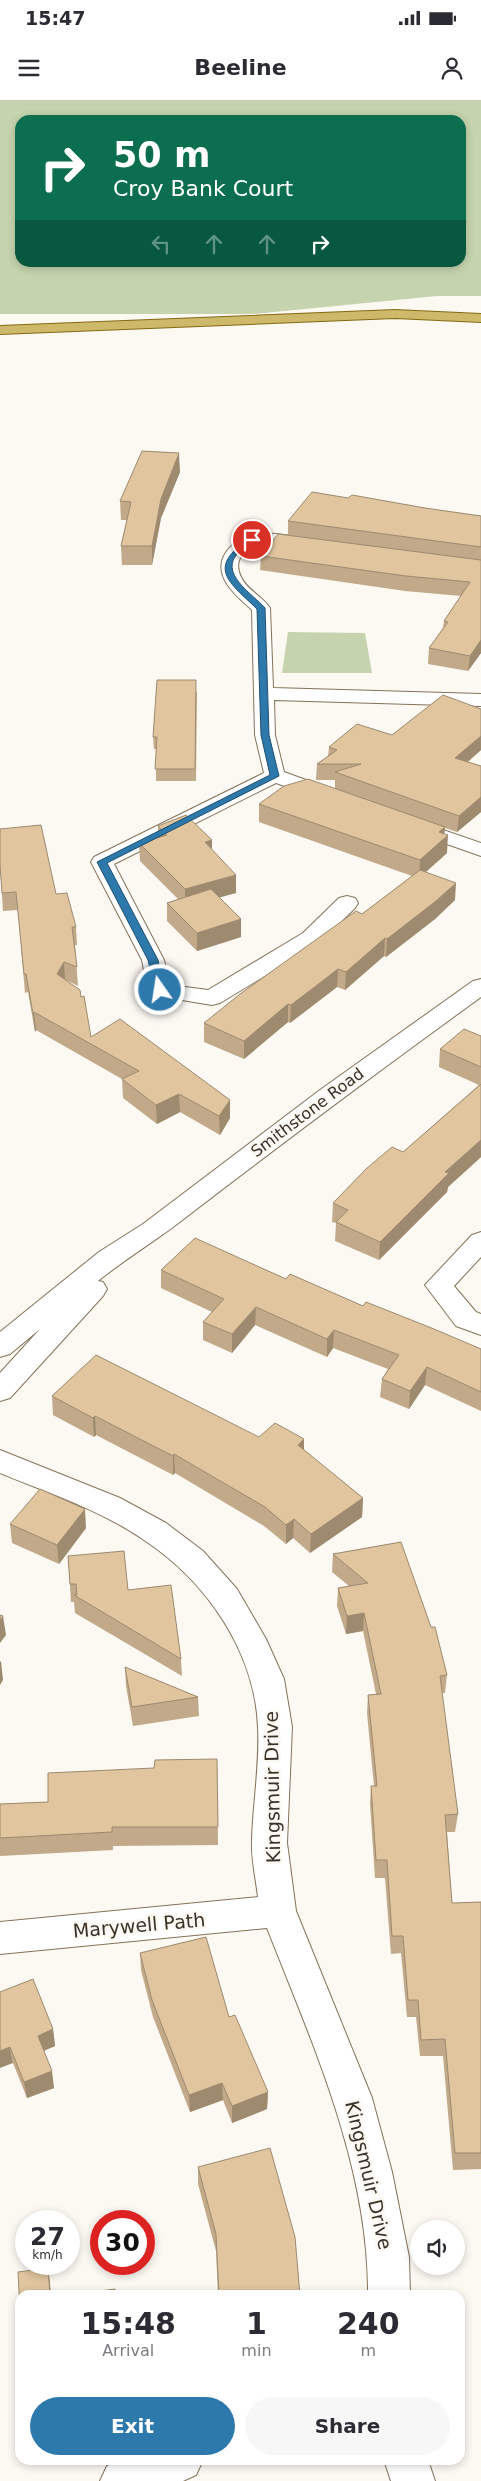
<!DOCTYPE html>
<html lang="en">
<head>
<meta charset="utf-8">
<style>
	:root { --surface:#fff; --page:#f7f7f7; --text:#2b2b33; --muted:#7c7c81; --accent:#2e79ac }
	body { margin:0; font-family:"DejaVu Sans",sans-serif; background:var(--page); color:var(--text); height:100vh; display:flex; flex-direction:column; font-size:19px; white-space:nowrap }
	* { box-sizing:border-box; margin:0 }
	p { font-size:16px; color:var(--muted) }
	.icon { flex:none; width:28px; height:28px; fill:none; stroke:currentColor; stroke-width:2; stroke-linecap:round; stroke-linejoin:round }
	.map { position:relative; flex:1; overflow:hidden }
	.sheet { position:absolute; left:15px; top:2190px; width:450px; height:175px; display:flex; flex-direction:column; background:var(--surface); border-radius:15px; box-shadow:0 2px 8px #0003 }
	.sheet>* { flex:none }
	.top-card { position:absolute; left:15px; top:15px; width:451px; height:152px; border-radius:15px; box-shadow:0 2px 8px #0003; background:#0b6e4f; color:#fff; overflow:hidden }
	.fabs { position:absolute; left:410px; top:2120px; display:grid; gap:10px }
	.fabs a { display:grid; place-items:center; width:55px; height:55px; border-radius:50%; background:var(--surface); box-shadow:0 2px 8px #0003; font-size:25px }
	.speed { position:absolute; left:15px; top:2110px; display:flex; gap:10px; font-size:25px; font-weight:700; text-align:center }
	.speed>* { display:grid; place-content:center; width:65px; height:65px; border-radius:50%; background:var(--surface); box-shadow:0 2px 8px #0003; line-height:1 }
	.speed small { font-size:12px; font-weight:400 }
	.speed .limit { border:8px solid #d22; background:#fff; color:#111 }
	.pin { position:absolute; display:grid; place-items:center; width:42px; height:42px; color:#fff; margin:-21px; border:2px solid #fff; border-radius:50%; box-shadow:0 1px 5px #0007 }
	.me { position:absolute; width:55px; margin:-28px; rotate:347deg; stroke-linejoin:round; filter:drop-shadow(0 0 4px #0008) }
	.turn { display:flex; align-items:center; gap:18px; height:105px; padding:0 15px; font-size:22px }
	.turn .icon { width:65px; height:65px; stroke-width:2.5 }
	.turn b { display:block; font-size:35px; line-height:42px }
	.lanes { display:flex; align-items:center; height:48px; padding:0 15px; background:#0003; justify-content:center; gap:25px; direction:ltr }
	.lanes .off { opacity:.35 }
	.eta { display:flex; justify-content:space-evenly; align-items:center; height:85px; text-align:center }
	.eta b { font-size:30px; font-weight:700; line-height:35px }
	.action { display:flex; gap:10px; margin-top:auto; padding:10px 15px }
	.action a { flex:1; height:58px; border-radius:30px; background:var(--accent); color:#fff; font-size:20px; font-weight:700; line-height:58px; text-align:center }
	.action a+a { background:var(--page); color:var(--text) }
	.status { display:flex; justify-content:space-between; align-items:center; height:35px; padding:0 25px; background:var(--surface); direction:ltr }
	.status svg { height:14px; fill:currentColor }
	header { display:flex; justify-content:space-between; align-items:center; height:65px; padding:0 15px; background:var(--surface); font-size:22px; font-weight:700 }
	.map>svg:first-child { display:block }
	.green { fill:#c5d4ae; fill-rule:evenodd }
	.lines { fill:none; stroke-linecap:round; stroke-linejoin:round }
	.minor-casing { stroke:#847258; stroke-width:2 }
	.major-casing { stroke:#846a12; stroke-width:2 }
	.minor { fill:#fff; fill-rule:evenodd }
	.major { fill:#ceb86a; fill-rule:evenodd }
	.wall { fill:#c1a989 }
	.shaded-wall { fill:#9d8a6f }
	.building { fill:#e0c59f; stroke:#9d8a6f }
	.route { fill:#2e79ac; stroke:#1e4f70 }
	.labels { text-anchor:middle; stroke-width:5; stroke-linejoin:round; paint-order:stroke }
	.street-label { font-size:16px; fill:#393126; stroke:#fcf8f2 }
	.near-street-label { font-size:19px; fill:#393126; stroke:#fcf8f2 }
</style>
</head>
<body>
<div class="status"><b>15:47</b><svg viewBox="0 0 49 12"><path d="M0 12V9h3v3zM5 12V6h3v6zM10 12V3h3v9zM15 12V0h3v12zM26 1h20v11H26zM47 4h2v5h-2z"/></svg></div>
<header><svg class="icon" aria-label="menu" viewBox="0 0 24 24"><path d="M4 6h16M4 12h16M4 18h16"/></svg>Beeline<svg class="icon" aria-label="person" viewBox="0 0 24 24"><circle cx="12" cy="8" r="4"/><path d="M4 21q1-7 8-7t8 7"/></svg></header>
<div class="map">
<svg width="481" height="2381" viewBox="0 0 481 2381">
	<rect width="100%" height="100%" fill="#fcf8f2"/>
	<path class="green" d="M0,0h481v196h-44l-183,18h-254zM20,20h441v142h-441z
		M288,532l77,1 7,40h-90z"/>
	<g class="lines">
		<defs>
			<path id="minor" d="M257,434c19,-2 41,3 59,7l3,4 -3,4c-22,5 -62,-20 -76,9 -3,6 -2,13 1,19 6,13 21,19 29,31l3,80 208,6v12l-207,-6 1,35 9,37 52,19 3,4 -3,4 -7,2 -7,-2 -46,-16 -162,81 50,96 6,25 38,5 95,-57 36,-35 8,-2 8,2 3,5 -3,5 -36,35 -99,60 -8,2 -60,-10 -4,-5 -6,-30 -51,-98 3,-5 170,-84 -9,-38 -3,-125c-15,-14 -40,-33 -27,-56 7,-12 18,-17 32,-20z
				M414,720l67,23v13l-74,-26 -4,-4 4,-4z
				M481,879v18c-101,73 -201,148 -300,224 -27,21 -56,38 -83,60l5,1 4,7 -4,7 -93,102 -10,3v-28l40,-44 -30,25 -10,3v-25l99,-80 44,-28 177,-134 153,-109z
				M481,1132v25l-27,29 22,26 5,2v21l-25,-9 -31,-41 47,-50z
				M0,1350l120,48 46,25 37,28 34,38 29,50 18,40 8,48 -5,116 9,68 76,187 20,74 17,85 1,38h-42c1,-128 -55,-250 -101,-367l-267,26v-32l258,-25c-2,-18 -7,-38 -6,-57 1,-37 8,-76 6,-113 -3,-76 -52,-146 -114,-187 -43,-30 -96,-47 -144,-67z
				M120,2360h83l-7,15 -13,6h-83l7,-15z
				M384,2360h44l7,21h-44z"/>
			<path id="major" d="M395,210l86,4v8l-86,-4 -395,16v-8z"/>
		</defs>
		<use href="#minor" class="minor-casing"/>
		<use href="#major" class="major-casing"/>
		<use href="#minor" class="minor"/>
		<use href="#major" class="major"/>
	</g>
	<path class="wall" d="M180,372l-19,46 -9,47h-30l-1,-19 6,-26h-6l-1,-19z
		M348,398l133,18v137l-13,18 -40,-7 1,-16 14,-20 1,-7 17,-25 -56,-5 -145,-21 1,-14 27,-21v-14z
		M197,591l-1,90h-40v-32h-2l-1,-12z
		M481,609v41l-13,12 13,4v46l-24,20 -12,-4 -1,6 3,19 -21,19 29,28 -20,19 -49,38 -2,-1 -39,34 -8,-3 -47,36 -2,-1 -44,37 -40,-17v-19l158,-109 50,-38 -153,-54v-18l76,-16v-8h-19l1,-16 11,-8 1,-9 63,-12z
		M158,726l54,24 24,43 -17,4 22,40 -44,14 -30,-30v-18l11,-4 -38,-38 -1,-18 19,-5z
		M0,765l56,29 20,33 1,18h-2l3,41 -12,-6 15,17 10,40 139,63v18l-10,17 -40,-23 -23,12 -34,-26 -1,-19 -86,-49 -1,2 -7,-40 -3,1 -7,-83 -15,1z
		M481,936v121l-33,30 -1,5 -68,68 -44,-19 1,-18 -4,-1 1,-19 70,-51 76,-67 -40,-18 1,-18z
		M161,1170l125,9 77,27 118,43v62l-56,-26 -16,24 -29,-12 2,-18 6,-10 -55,-21 -6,9 -72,-32 -23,28 -29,-13v-18l9,-10 -51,-24z
		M52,1296l207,41 45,13 59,48 -1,19 -52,36 -17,-15 -7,6 -22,-18 -89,-53 -2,2 -77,-40 -2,2 -41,-22z
		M10,1424l76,4 -27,36 -47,-21z
		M401,1442l46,133 -2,18h-3l16,121 -3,18h-8l5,71 29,-1v267l-28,1 -10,-114h-23l-4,-39h-9l-6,-64 -10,1 -6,-76h-10l-5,-74 1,-18h3l-7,-73 1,-18 8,-1 -13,-63 -17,3 -9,-28 1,-18 11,-2 -17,-14 1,-18z
		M68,1456l113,103 1,17 -107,-63 -1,-11h-3z
		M125,1567l73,30 1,19 -66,10 -7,-40z
		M217,1659l1,86 -105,1v4l-113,6v-52l48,-2 106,-34z
		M140,1853l89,64 39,75 -1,17 -35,14 -9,-23 -33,12 -37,-95 -12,-47z
		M0,1892l53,37 2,17 -11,5 10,37 -27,10 -14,-35z
		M198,2067l102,128h-82l-2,-44 -18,-67z"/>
	<path class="shaded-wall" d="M179,353l1,19 -19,46 -9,47v-19l9,-47z
		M481,540v13l-13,18 2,-15z
		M481,636v14l-27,23 1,-15z
		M481,697v15l-24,20 2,-16z
		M445,727l-1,12 4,-4 -1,18 -28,25 1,-18 19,-28z
		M212,740v17l-7,-15z
		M236,775v18l-51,14v-18z
		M456,783l-1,17 -20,19 -49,38 1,-18z
		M241,819v18l-44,14v-18z
		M385,838l-1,18 -39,34 1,-18z
		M64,862l1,18 -8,-6z
		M338,869l-1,18 -47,36 1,-18z
		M288,904v18l-44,37v-18z
		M34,912l2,18 -1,2 -2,-18z
		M179,994l1,18 -23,12 -1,-19z
		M230,1000v18l-10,17 -1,-19z
		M481,1040v17l-33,30 -1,5 -68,68 1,-18 65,-70z
		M256,1207l-1,18 -23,28v-19z
		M334,1230l-1,18 -6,9v-18z
		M427,1267l-2,18 -16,24 1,-18z
		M95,1316l1,19 -2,2 -1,-19z
		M304,1339v19l-6,-13z
		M174,1354l1,19 -2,2v-19z
		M363,1398l-1,19 -52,36 1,-19z
		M85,1409l1,19 -27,36 -2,-19z
		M294,1419l-1,19 -7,6v-19z
		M364,1513l-1,18 -17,3 1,-18z
		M3,1516l3,19 -6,8v-22z
		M1,1561l2,19 -3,5v-23z
		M53,1929l2,17 -15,6 -2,-16z
		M10,1947l3,16 -13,5v-17z
		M52,1971l2,17 -27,10 -3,-16z
		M222,1983l1,17 -33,12 -1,-17z
		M268,1992l-1,17 -35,14v-17z
		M48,2168l2,15 1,12h-1z"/>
	<path class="building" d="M142,351l37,2 -18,46 -9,47h-31l10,-44 -11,-1z
		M312,392l36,6 4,-3 73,13 56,8v31l-193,-26z
		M278,434l203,26v80l-11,16 -41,-8 19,-26 -4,-1 26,-39 -64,-6 -145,-20z
		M157,580h39l-1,89h-40l2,-32h-4z
		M443,595l38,14v27l-26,22 26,8v31l-22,19 -124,-44 26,-8h-44l20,-14 -8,-3 28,-23 35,11z
		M308,679l137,48 -6,5 9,3 -28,25 -161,-56 25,-18z
		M186,715l26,25 -7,2 31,33 -51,14 -46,-46 28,-8 -9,-9z
		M41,725l15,69 11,-1 9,34h-4l5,40 -13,-5 -7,12 23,16 1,7 3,-1 7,41 29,-18 110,81 -11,16 -40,-22 -23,11 -34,-26 17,-8 -105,-59 -1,2 -7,-40h-2l-8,-82 -14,1 -2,-28v-36z
		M420,770l36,13 -20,18 -49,38 -2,-1 -39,34 -8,-3 -47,36 -3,-1 -44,37 -40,-18 36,-29 116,-83 6,3z
		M211,789l30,30 -44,14 -30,-30z
		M464,929l17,7v31l-41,-18z
		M481,984v56l-36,32 4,1 -69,69 -44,-20 12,-12 -15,-7 34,-35 25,-21 11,5z
		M195,1138l91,41 4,-5 73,32 3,-4 68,27 47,20v43l-54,-25 -17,24 -28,-12 17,-24 -65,-25 -7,9 -71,-32 -24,27 -29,-12 21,-23 -63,-29z
		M96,1255l163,82 16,-14 29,16 -6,6 65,53 -52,36 -17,-15 -8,6 -21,-18 -91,-53 -1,2 -78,-40 -2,2 -41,-22z
		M40,1389l45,20 -28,36 -47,-21z
		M401,1442l30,85h4l12,48 -7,1 18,138 -13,1 7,88 29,-1v251h-26l-10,-114 -24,1 -3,-40h-10l-5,-64h-11l-5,-76h-11l-5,-74h6l-9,-91 13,-1 -17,-81 -17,3 -9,-28 30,-5 -35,-29z
		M124,1451l4,39 43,-5 10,74 -107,-64h3l-1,-11h-6l-2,-28z
		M0,1515l3,1 -3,5z
		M125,1567l73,30 -66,10z
		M217,1659l1,68h-106v5l-112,6v-34l48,-2v-29l106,-5 1,-8z
		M206,1837l23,80 6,-2 33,77 -36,14 -10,-23 -33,12 -37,-95 -12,-47z
		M33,1879l20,50 -15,7 14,35 -28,11 -14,-35 -10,4v-59z
		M270,2048l25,89 5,58h-81l-3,-61 -18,-67z
		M48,2168l2,27h-30v15l-2,-38z
		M115,2189l1,6h-46z"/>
	<path class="route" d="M249,439l6,1c-5,5 -11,8 -16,12 -22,21 14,42 26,56l4,127 10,41 -172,87 51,97 7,30 -5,3 -5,-3 -7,-30 -51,-98 173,-87 -9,-40 -4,-126c-28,-27 -51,-41 -8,-70z"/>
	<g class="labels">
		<g class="street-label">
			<text transform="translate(307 1012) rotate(-37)" y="6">Smithstone Road</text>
		</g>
		<g class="near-street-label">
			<text transform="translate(272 1687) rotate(-91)" y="7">Kingsmuir Drive</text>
			<text transform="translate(139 1825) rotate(-5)" y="7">Marywell Path</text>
			<text transform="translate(369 2075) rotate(77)" y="7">Kingsmuir Drive</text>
		</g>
	</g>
</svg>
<div class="fabs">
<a><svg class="icon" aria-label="sound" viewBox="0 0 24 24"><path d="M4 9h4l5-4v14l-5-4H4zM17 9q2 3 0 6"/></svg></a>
</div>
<div class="speed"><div>27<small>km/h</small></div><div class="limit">30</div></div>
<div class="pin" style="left:252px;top:440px;background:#d93025"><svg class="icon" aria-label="arrive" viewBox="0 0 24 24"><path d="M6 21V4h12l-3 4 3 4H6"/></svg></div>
<svg class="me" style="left:160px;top:890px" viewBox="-20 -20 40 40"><circle r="17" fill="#2e79ac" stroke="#fff" stroke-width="3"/><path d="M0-11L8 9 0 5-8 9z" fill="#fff"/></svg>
<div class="top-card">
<div class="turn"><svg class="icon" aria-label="right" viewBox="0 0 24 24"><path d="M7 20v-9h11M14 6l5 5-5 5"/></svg><div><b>50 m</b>Croy Bank Court</div></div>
<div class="lanes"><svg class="icon off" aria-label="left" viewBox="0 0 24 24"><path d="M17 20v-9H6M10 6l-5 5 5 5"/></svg><svg class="icon off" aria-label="ahead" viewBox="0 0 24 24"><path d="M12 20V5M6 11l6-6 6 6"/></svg><svg class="icon off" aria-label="ahead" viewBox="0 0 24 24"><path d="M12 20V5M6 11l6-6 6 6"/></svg><svg class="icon" aria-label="right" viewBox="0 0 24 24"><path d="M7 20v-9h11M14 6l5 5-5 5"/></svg></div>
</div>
<section class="sheet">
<div class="eta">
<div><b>15:48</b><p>Arrival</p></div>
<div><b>1</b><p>min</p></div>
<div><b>240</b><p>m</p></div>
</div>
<div class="action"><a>Exit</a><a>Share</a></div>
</section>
</div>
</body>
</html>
